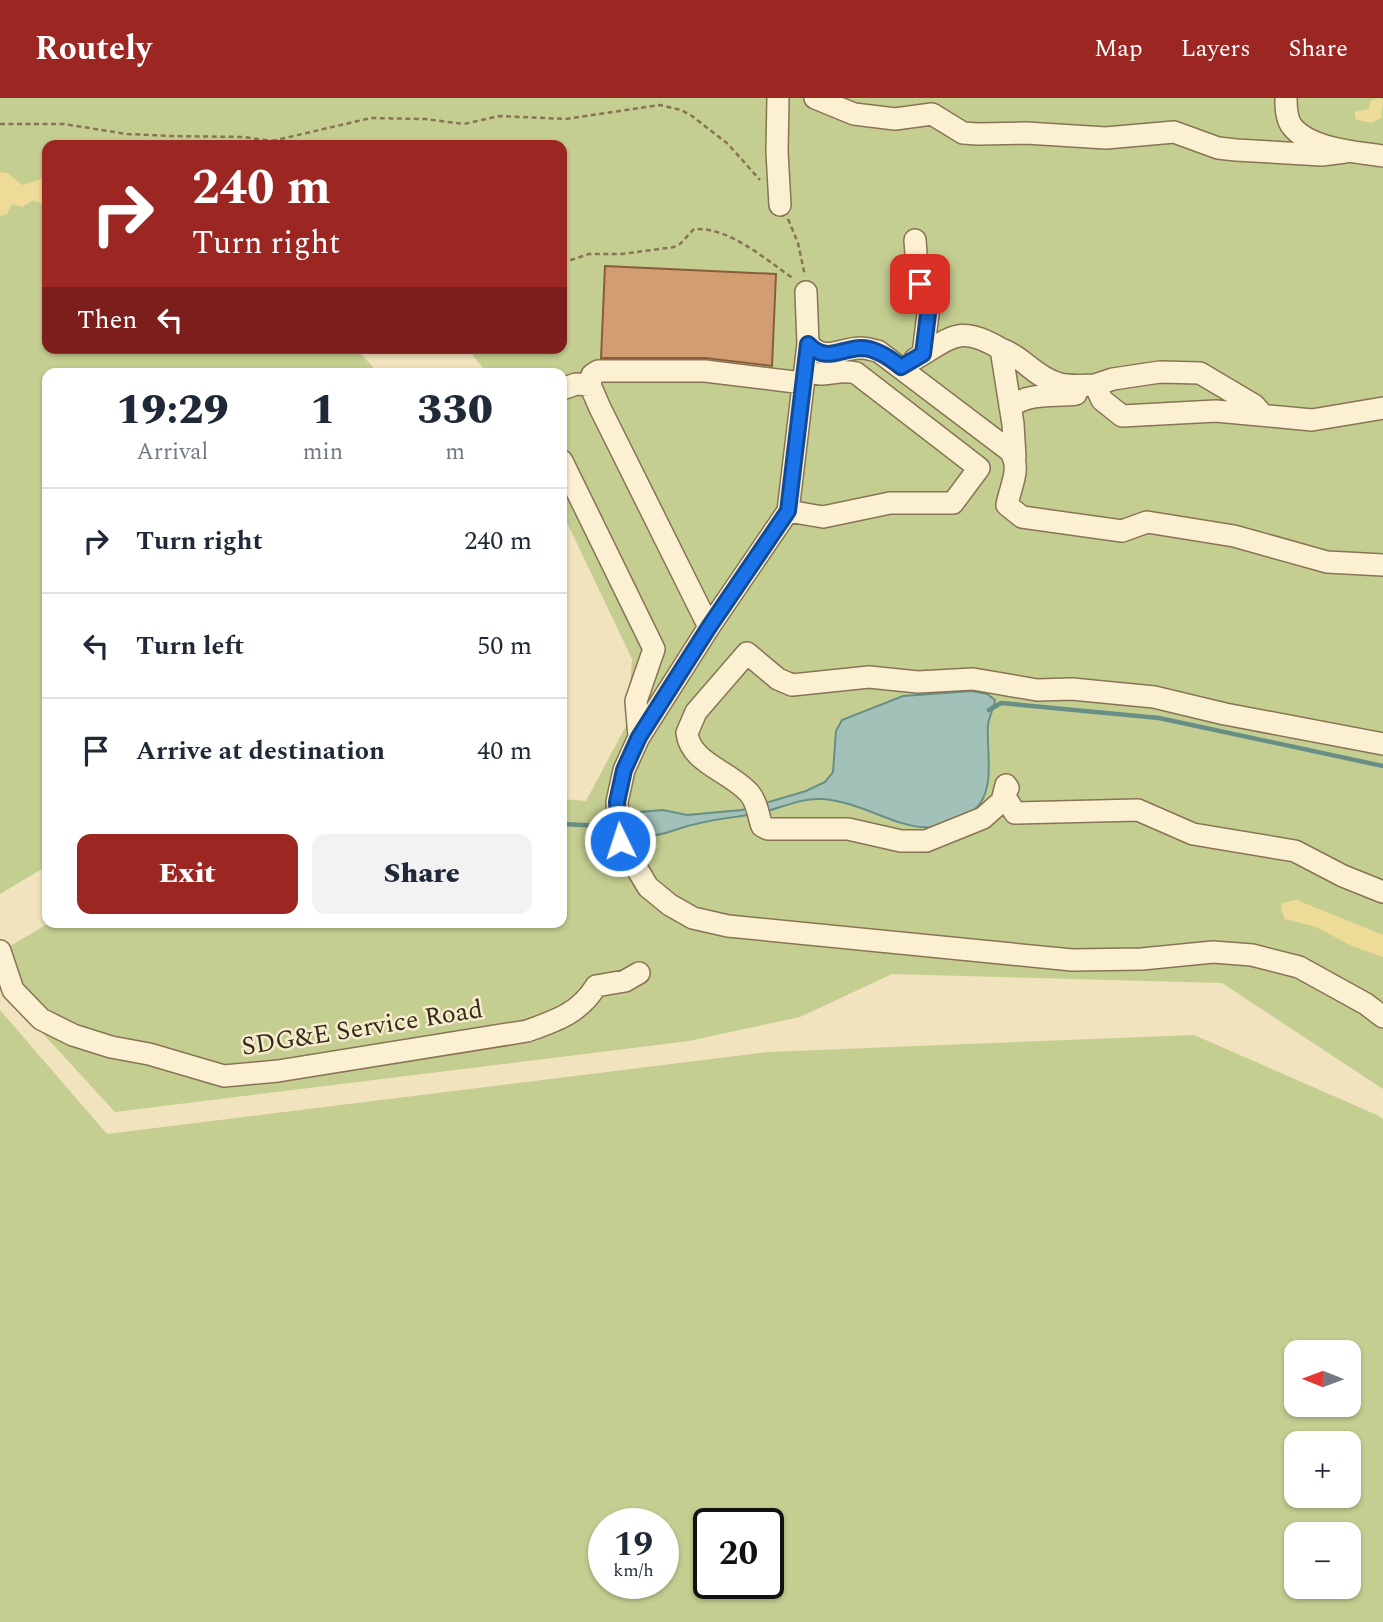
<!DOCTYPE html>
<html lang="en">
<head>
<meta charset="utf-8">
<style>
	:root { --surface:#fff; --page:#f2f2f3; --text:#1f2937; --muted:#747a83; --line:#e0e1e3; --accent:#9b2622 }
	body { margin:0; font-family:Spectral,serif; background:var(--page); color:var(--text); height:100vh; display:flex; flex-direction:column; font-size:26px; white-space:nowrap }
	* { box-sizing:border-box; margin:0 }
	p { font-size:23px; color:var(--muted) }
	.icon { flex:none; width:38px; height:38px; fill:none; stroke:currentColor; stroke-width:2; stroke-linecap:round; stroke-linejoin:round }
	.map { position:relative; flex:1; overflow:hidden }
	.drawer { position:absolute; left:42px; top:270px; width:525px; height:560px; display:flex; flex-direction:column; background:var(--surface); border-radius:14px; box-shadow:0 2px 5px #0004 }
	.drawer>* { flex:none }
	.guide { position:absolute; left:42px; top:42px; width:525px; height:214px; border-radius:14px; box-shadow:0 2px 5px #0004; background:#9b2622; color:#fff; overflow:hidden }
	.needle { width:46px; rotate:271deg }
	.tools { position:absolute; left:1284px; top:1242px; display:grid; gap:14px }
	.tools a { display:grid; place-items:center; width:77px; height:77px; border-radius:14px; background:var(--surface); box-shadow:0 2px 5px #0004; font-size:35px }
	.speed { position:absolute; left:588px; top:1410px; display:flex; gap:14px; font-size:35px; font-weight:700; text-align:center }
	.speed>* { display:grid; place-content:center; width:91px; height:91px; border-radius:50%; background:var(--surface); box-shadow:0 2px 5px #0004; line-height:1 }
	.speed small { font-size:18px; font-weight:400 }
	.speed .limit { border:4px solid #111; border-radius:10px; background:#fff; color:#111 }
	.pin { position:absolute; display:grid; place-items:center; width:60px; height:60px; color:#fff; margin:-30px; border-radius:14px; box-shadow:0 4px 10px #0006 }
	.me { position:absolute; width:77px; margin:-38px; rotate:356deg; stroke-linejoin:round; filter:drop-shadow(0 0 5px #0008) }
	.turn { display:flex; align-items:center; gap:24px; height:147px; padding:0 35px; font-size:32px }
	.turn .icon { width:91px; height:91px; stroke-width:2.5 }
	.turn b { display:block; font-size:49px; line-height:60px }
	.then { display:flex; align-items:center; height:66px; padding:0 35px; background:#0003; gap:14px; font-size:26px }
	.eta { display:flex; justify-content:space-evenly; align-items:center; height:119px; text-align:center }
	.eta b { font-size:42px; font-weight:800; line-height:49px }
	.button { display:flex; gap:14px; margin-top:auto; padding:14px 35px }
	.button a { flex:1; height:80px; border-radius:14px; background:var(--accent); color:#fff; font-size:28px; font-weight:800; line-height:80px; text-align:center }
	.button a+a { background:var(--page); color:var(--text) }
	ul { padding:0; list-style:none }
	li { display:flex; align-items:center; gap:21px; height:105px; padding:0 35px; border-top:2px solid var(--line) }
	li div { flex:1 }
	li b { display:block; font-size:26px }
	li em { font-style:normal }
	header { display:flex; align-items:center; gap:42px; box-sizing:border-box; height:98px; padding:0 35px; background:var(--accent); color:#fff }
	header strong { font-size:33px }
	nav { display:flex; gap:38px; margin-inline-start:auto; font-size:24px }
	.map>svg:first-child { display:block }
	.green { fill:#c5ce91; fill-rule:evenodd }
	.sand { fill:#eedb98 }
	.water { fill:#a1c1b9; stroke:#688f87; stroke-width:2 }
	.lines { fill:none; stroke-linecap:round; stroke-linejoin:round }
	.stream { stroke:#688f87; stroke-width:4.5 }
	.building { fill:#d19d71; stroke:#895d3a; stroke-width:2 }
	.minor-casing { stroke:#897355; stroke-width:24 }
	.path { stroke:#897355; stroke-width:2.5; stroke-dasharray:5 3.5; stroke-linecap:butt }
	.minor { stroke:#fbf0d1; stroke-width:21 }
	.route-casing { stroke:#114b97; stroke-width:18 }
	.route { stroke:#1a73e8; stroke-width:12 }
	.labels { text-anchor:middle; stroke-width:5; stroke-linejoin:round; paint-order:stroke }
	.street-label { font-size:26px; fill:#372a1b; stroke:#f7edcd }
</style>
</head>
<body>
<header>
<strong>Routely</strong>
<nav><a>Map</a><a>Layers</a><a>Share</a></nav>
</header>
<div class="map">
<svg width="1383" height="1524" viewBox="0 0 1383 1524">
	<rect width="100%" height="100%" fill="#f0e3bd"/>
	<path class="green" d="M0,0h1383v991l-161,-106 -330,-9 -92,43 -111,24 -574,71 -115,-125v-35l51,-30h511v-123l24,2 41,-77 5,-65 -70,-147v-139h-75l-20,-25h95v-203h-515v203h309l22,25h-331v493l-47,28z
		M0,912l107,124 661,-82 426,-17 183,80 6,4v503h-1383zM1297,1255h52v52h-52zM1297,1346h52v52h-52zM604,1426h59v60h-59zM709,1426h59v60h-59zM1297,1437h52v52h-52z"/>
	<path class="sand" d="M1379,0l4,2 -2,18 -10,5 -16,-4v-7l14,-3 1,-8z
		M0,74l8,1 14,12 22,-7 3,1v28l-13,-7 -12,7 -10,-3 -5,10 -7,2z
		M1297,802l86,35v22l-31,-11 -36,-19 -31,-8 -4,-10 1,-6z"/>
	<path class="water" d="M972,593l15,3 8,6c-1,8 -6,16 -7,25 -2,27 9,67 -15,86 -53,42 -96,-9 -152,-12 -19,-1 -38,8 -57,13 -22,5 -46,6 -68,12 -24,5 -42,18 -67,8l-2,-19 36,-3 24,5 55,-5 64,-19 19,-9 8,-10 3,-41 6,-11 61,-24z"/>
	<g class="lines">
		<path class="stream" d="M989,612l12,-7 158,15 224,48
			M562,726l40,2"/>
	</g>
	<path class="building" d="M605,168l171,8 -4,92 -67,-8h-104z"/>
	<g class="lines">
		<defs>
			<path id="minor" d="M778,0l-1,54 3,53
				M815,0l39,16 41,5 37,-5 31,19 15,1 48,-1 80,5 68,-6 44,16 18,2 86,5 23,-3
				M1286,0c0,9 0,19 5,27 17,24 65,27 92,31
				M915,142l2,28 11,46 -5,40
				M806,194l2,52 -20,167 -79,116 -70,110 -15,33 -7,32 3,38 28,47 22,18 23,13 35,8 344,34 70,-1 71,-7 39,3 47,12 67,37 17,13
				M808,246c18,19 31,4 53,4 5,0 11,2 17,3l132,100c12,17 0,36 -3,54l15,12 100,14 25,-9 87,14 93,26 56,3
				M915,261c37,-22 45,-35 86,-10
				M562,291l14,-5 14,1
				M1010,309c20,-15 43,-10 66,-13
				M1262,316l-8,-9 -54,-32 -40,-1 -47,7 -18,6 7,15 20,16 94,-5 96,9 71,-12
				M1015,360l-2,-34 -12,-75c21,7 34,28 56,34 11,4 26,2 38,2
				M562,363l92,188 -18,52 3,36
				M788,413l35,6 67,-14h63l26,-35 -123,-95c-19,-5 -31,6 -51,-2
				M709,529l-109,-219 -10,-23 2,-10 6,-4h107l98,12
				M1383,646l-158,-30 -71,-17 -82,-8 -35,1 -64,-11 -55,3 -49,-5 -77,8 -14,-6 -31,-26 -51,59 -9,21c3,30 45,39 63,61 8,10 8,22 12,32l6,3h80l53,12h25l57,-23 19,-17 4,-16 2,3 -4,7 11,18 123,-3 55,24 102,17 48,25 40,16
				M0,853l13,39 28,29 32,16 38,12 38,7 75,22 54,-5 249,-40c28,-10 53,-18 69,-45l29,-5 14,-8"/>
		</defs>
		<use href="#minor" class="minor-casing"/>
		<path class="path" d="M0,26h64l63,10 44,2 73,1 28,4 4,4
			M272,43l99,-23 54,1 39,5 35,-8 67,3 94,-14 21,5 11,6 36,28 32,36
			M788,121l10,24 7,33
			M562,160l9,2 18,-6h33l52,-7 6,-3 14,-15c36,-2 72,31 100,50"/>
		<use href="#minor" class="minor"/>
	</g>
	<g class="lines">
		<defs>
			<path id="route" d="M620,743l-3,-39 7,-32 15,-33 70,-110 79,-116 20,-167c18,19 31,5 53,4 15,0 29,10 40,19l22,-13 5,-40 -8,-30"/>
		</defs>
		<use href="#route" class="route-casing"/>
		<use href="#route" class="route"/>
	</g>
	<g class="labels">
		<g class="street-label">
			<text transform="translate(362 929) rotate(-9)" y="9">SDG&amp;E Service Road</text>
		</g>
	</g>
</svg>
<div class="tools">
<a><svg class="needle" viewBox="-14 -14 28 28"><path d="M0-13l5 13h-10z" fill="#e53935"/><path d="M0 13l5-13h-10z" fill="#747a83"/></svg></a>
<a>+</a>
<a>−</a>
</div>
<div class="speed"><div>19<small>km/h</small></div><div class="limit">20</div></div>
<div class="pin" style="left:920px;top:186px;background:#d93025"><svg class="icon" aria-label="arrive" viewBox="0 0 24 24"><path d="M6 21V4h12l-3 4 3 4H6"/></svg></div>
<svg class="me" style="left:620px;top:743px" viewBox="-20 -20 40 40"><circle r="17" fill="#1a73e8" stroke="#fff" stroke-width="3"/><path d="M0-11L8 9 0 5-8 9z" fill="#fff"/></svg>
<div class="guide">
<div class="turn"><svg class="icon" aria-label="right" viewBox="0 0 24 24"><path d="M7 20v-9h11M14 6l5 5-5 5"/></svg><div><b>240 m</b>Turn right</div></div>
<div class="then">Then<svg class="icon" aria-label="left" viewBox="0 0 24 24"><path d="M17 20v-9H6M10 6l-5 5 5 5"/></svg></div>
</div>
<section class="drawer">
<div class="eta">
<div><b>19:29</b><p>Arrival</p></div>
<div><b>1</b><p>min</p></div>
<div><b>330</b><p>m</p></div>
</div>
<ul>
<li><svg class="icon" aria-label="right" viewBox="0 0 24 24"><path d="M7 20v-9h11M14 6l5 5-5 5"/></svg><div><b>Turn right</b></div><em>240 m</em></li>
<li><svg class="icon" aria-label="left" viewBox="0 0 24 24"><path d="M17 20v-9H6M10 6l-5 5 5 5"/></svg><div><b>Turn left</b></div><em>50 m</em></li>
<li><svg class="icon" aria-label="arrive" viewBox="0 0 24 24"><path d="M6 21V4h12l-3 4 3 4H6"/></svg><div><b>Arrive at destination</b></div><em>40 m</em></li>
</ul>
<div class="button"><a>Exit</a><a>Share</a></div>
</section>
</div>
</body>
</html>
